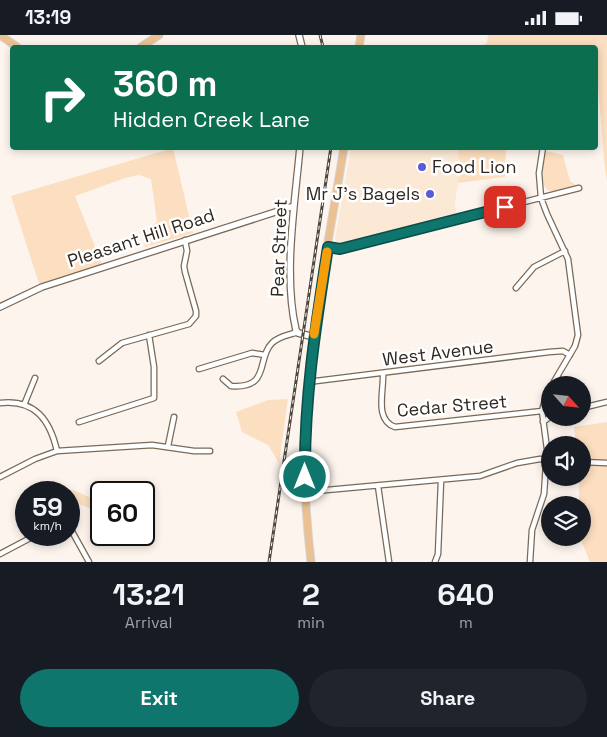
<!DOCTYPE html>
<html lang="en">
<head>
<meta charset="utf-8">
<style>
	:root { --surface:#171b24; --page:#20242c; --text:#f1f3f6; --muted:#9ea1a6; --accent:#0f766e }
	body { margin:0; font-family:"Space Grotesk",sans-serif; background:var(--page); color:var(--text); height:100vh; display:flex; flex-direction:column; font-size:19px; white-space:nowrap }
	* { box-sizing:border-box; margin:0 }
	p { font-size:16px; color:var(--muted) }
	.icon { flex:none; width:28px; height:28px; fill:none; stroke:currentColor; stroke-width:2; stroke-linecap:round; stroke-linejoin:round }
	.map { position:relative; height:527px; overflow:hidden }
	.drawer { display:flex; flex-direction:column; background:var(--surface); flex:1 }
	.drawer>* { flex:none }
	.top-card { position:absolute; left:10px; top:10px; width:588px; height:105px; border-radius:5px; box-shadow:0 2px 8px #0003; background:#0b6e4f; color:#fff; overflow:hidden }
	.needle { width:32px; rotate:117deg }
	.buttons { position:absolute; left:541px; top:341px; display:grid; gap:10px }
	.buttons a { display:grid; place-items:center; width:50px; height:50px; border-radius:50%; background:var(--surface); box-shadow:0 2px 8px #0003; font-size:25px }
	.speed { position:absolute; left:15px; top:446px; display:flex; gap:10px; font-size:25px; font-weight:700; text-align:center }
	.speed>* { display:grid; place-content:center; width:65px; height:65px; border-radius:50%; background:var(--surface); box-shadow:0 2px 8px #0003; line-height:1 }
	.speed small { font-size:12px; font-weight:400 }
	.speed .limit { border:2px solid #111; border-radius:8px; background:#fff; color:#111 }
	.pin { position:absolute; display:grid; place-items:center; width:42px; height:42px; color:#fff; margin:-21px; border-radius:10px; box-shadow:0 2px 8px #0006 }
	.me { position:absolute; width:55px; margin:-28px; rotate:0deg; stroke-linejoin:round; filter:drop-shadow(0 0 4px #0008) }
	.turn { display:flex; align-items:center; gap:18px; height:105px; padding:0 20px; font-size:22px }
	.turn .icon { width:65px; height:65px; stroke-width:2.5 }
	.turn b { display:block; font-size:35px; line-height:42px }
	.eta { display:flex; justify-content:space-evenly; align-items:center; height:85px; text-align:center }
	.eta b { font-size:30px; font-weight:700; line-height:35px }
	.button { display:flex; gap:10px; margin-top:auto; padding:10px 20px }
	.button a { flex:1; height:58px; border-radius:30px; background:var(--accent); color:#fff; font-size:20px; font-weight:700; line-height:58px; text-align:center }
	.button a+a { background:var(--page); color:var(--text) }
	.status { display:flex; justify-content:space-between; align-items:center; height:35px; padding:0 25px; background:var(--surface); direction:ltr }
	.status svg { height:14px; fill:currentColor }
	.map>svg:first-child { display:block }
	.built { fill:#fce9d5 }
	.green { fill:#fcdec0 }
	.lines { fill:none; stroke-linecap:round; stroke-linejoin:round }
	.minor-casing { stroke:#796958; stroke-width:7 }
	.tertiary-casing { stroke:#796958; stroke-width:8 }
	.primary-casing { stroke:#d5d4d3; stroke-width:9 }
	.minor { stroke:#fff; stroke-width:4.5 }
	.tertiary { stroke:#fff; stroke-width:5.5 }
	.primary { stroke:#eac192; stroke-width:7 }
	.rail-casing { stroke:#4e4740; stroke-width:3 }
	.rail { stroke:#fff; stroke-width:1; stroke-dasharray:4; stroke-linecap:butt }
	.route-casing { stroke:#0a4d48; stroke-width:12 }
	.route { stroke:#0f766e; stroke-width:9 }
	.slow { stroke:#f59e0b; stroke-width:9 }
	.poi-dot { fill:#595cd4; stroke:#fff; stroke-width:2 }
	.labels { text-anchor:middle; stroke-width:5; stroke-linejoin:round; paint-order:stroke }
	.poi-label { font-size:18px; fill:#2f2821; stroke:#fff; text-anchor:start }
	.street-label { font-size:18px; fill:#2f2821; stroke:#fff }
</style>
</head>
<body>
<div class="status"><b>13:19</b><svg viewBox="0 0 49 12"><path d="M0 12V9h3v3zM5 12V6h3v6zM10 12V3h3v9zM15 12V0h3v12zM26 1h20v11H26zM47 4h2v5h-2z"/></svg></div>
<div class="map">
<svg width="607" height="527" viewBox="0 0 607 527">
	<rect width="100%" height="100%" fill="#fdf5ed"/>
	<path class="built" d="M351,113h106l4,18 -6,36 2,14 -116,28 -4,-1 -2,-4z"/>
	<path class="green" d="M488,0h119v147l-3,-22 -9,-113h-115l7,-4z
		M173,113l20,85 -48,14 -3,-15 15,-10 -6,-43 -12,-4 -14,3 -50,18 27,68 -63,20 -28,-88z
		M457,113h49l-1,29 -47,6 3,-17z
		M546,116l17,4 7,26 6,4c-8,2 -17,6 -24,6 -15,0 -8,-31 -6,-40z
		M288,364l-9,64 -11,-18 -26,-13 -6,-20 32,-12z
		M607,387v140h-17l-10,-24 2,-1v-32h-3v-27l3,-1v-32h-6l-2,-18z
		M73,455l28,12v11l-32,-13z"/>
	<g class="lines">
		<defs>
			<path id="minor" d="M543,112l-4,26 2,25 6,16 21,45 10,76 -3,11 -23,39
				M327,212l13,2 239,-61
				M516,253l18,-21 31,-16
				M99,326l23,-18 67,-19 7,-8v-5l-11,-39 -1,-6 3,-15 -2,-11
				M199,334l53,-16 13,2
				M383,339c1,17 -9,46 12,53l147,-16
				M223,344l8,7c40,3 25,-27 41,-43 7,-7 17,-8 26,-11
				M308,347l241,-30 14,-1 7,4
				M0,368c35,-4 50,17 57,48
				M24,370l11,-27
				M582,373l25,-6
				M79,387l75,-24v-31l-5,-32
				M543,387l7,-5
				M168,411l6,-29
				M582,427l25,1
				M0,442l35,-18 22,-8 95,-6 42,6h16
				M378,451l11,76
				M305,457l175,-16 37,-13 23,-4 10,2
				M69,491l20,36
				M0,519l36,-19
				M435,527l3,-8 3,-73
				M530,527l2,-32 12,-36 3,-45 -5,-38 4,-15 4,-7"/>
			<path id="tertiary" d="M299,0l3,12
				M300,112c-5,56 -17,128 -4,183l2,3 16,4
				M0,272l42,-20 252,-81"/>
			<path id="primary" d="M0,0l17,12
				M141,12l18,-12
				M359,12l2,-12
				M311,527c-5,-44 -8,-88 -6,-133 4,-94 24,-188 39,-282"/>
		</defs>
		<use href="#minor" class="minor-casing"/>
		<use href="#tertiary" class="tertiary-casing"/>
		<use href="#primary" class="primary-casing"/>
		<use href="#minor" class="minor"/>
		<use href="#tertiary" class="tertiary"/>
		<use href="#primary" class="primary"/>
		<defs>
			<path id="rail" d="M320,0l3,12
				M269,527l62,-415"/>
		</defs>
		<use href="#rail" class="rail-casing"/>
		<use href="#rail" class="rail"/>
	</g>
	<g class="lines">
		<defs>
			<path id="route" d="M305,442c-1,-78 11,-153 23,-230l12,2 165,-42"/>
		</defs>
		<use href="#route" class="route-casing"/>
		<use href="#route" class="route"/>
		<path class="slow" d="M314,299l13,-82"/>
	</g>
	<g class="poi-dot">
		<circle cx="422" cy="132" r="5"/>
		<circle cx="430" cy="159" r="5"/>
	</g>
	<g class="labels">
		<g class="poi-label">
			<text x="432" y="138">Food Lion</text>
			<text x="420" y="165" text-anchor="end">Mr J's Bagels</text>
		</g>
		<g class="street-label">
			<text transform="translate(141 203) rotate(-18)" y="6">Pleasant Hill Road</text>
			<text transform="translate(279 213) rotate(-88)" y="6">Pear Street</text>
			<text transform="translate(438 318) rotate(-7)" y="6">West Avenue</text>
			<text transform="translate(452 371) rotate(-5)" y="6">Cedar Street</text>
		</g>
	</g>
</svg>
<div class="buttons">
<a><svg class="needle" viewBox="-14 -14 28 28"><path d="M0-13l5 13h-10z" fill="#e53935"/><path d="M0 13l5-13h-10z" fill="#9ea1a6"/></svg></a>
<a><svg class="icon" aria-label="sound" viewBox="0 0 24 24"><path d="M4 9h4l5-4v14l-5-4H4zM17 9q2 3 0 6"/></svg></a>
<a><svg class="icon" aria-label="layers" viewBox="0 0 24 24"><path d="M12 4l9 5-9 5-9-5zM3 14l9 5 9-5"/></svg></a>
</div>
<div class="speed"><div>59<small>km/h</small></div><div class="limit">60</div></div>
<div class="pin" style="left:505px;top:172px;background:#d93025"><svg class="icon" aria-label="arrive" viewBox="0 0 24 24"><path d="M6 21V4h12l-3 4 3 4H6"/></svg></div>
<svg class="me" style="left:305px;top:442px" viewBox="-20 -20 40 40"><circle r="17" fill="#0f766e" stroke="#fff" stroke-width="3"/><path d="M0-11L8 9 0 5-8 9z" fill="#fff"/></svg>
<div class="top-card">
<div class="turn"><svg class="icon" aria-label="right" viewBox="0 0 24 24"><path d="M7 20v-9h11M14 6l5 5-5 5"/></svg><div><b>360 m</b>Hidden Creek Lane</div></div>
</div>
</div>
<section class="drawer">
<div class="eta">
<div><b>13:21</b><p>Arrival</p></div>
<div><b>2</b><p>min</p></div>
<div><b>640</b><p>m</p></div>
</div>
<div class="button"><a>Exit</a><a>Share</a></div>
</section>
</body>
</html>
